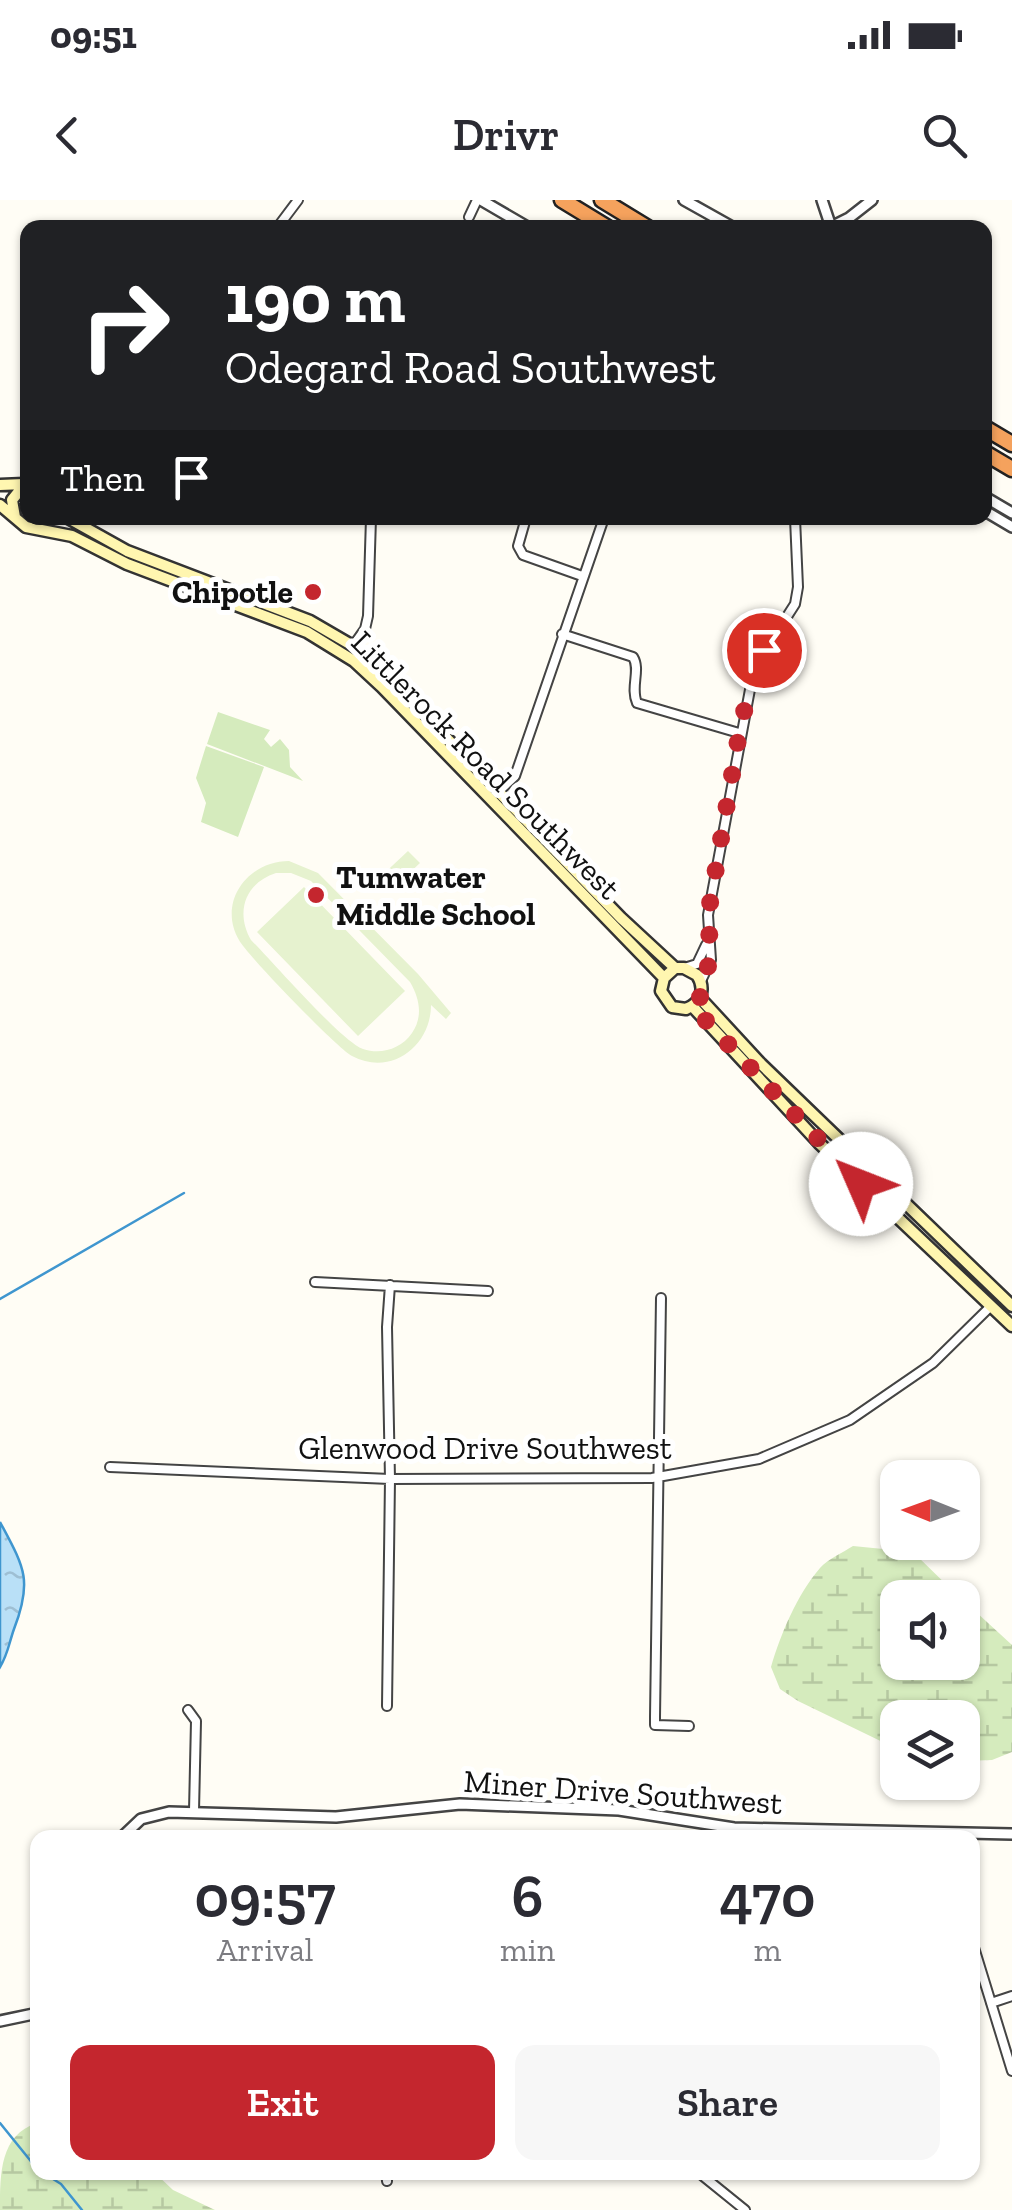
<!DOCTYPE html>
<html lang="en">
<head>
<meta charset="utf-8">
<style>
	:root { --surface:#fff; --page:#f7f7f7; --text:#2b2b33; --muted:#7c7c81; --accent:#c4262e }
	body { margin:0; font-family:"Zilla Slab",serif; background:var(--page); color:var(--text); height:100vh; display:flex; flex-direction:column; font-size:38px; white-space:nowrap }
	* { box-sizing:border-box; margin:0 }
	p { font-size:32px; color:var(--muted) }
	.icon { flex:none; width:55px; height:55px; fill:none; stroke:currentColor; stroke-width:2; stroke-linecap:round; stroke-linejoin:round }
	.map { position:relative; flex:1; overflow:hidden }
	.side { position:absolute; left:30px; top:1630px; width:950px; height:350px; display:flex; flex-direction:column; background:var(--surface); border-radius:20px; box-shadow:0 2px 8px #0004 }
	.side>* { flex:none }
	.guide { position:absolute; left:20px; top:20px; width:972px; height:305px; border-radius:20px; box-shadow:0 2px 8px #0004; background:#202124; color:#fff; overflow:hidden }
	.needle { width:65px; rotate:271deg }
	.fabs { position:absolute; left:880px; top:1260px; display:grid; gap:20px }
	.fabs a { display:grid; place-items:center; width:100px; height:100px; border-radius:20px; background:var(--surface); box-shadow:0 2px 8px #0004; font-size:50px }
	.pin { position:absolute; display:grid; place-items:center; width:85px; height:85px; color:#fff; margin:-42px; border:5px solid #fff; border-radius:50%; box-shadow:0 2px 10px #0007 }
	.me { position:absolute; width:110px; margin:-55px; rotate:314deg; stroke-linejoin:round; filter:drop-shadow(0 0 8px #0008) }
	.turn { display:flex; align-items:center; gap:35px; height:210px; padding:0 40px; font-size:45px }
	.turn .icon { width:130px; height:130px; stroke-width:2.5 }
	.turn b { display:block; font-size:70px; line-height:85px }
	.then { display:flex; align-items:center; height:95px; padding:0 40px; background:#0003; gap:20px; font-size:38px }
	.eta { display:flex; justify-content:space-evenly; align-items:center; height:170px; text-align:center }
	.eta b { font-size:60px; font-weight:600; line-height:70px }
	.button { display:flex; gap:20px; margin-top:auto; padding:20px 40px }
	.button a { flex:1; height:115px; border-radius:20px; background:var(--accent); color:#fff; font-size:40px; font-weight:600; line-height:115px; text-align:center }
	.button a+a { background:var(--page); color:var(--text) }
	.status { display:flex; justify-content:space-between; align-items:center; height:70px; padding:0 50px; background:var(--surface); direction:ltr }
	.status svg { height:28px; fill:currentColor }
	header { display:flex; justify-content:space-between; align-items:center; height:130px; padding:0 40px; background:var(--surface); font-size:45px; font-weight:600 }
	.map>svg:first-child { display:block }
	.grass { fill:#d5ebbd }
	.wetland { fill:url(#wetland-marsh) }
	.pitch { fill:#e6f2cf; fill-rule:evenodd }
	.water { fill:url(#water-ripples); stroke:#3f96cf; stroke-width:2.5 }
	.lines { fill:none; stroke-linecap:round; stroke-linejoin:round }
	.stream { stroke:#3f96cf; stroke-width:2.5 }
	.minor-casing { stroke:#444; stroke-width:12 }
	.tertiary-casing { stroke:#444; stroke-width:14 }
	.secondary-casing { stroke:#333; stroke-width:15 }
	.motorway-casing { stroke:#222; stroke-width:19 }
	.minor { stroke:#fff; stroke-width:8 }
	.tertiary { stroke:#fff; stroke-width:9 }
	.secondary { stroke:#fff6b0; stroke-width:10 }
	.motorway { stroke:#f5a25d; stroke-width:14 }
	.route { stroke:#c4262e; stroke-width:18; stroke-dasharray:0 32.4 }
	.poi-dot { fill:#c4262e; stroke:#fff; stroke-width:4 }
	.labels { text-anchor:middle; stroke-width:10; stroke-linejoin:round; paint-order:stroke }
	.poi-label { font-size:32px; font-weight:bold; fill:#111; stroke:#fff; text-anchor:end }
	.street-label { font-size:32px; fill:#111; stroke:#fff }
</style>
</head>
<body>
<div class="status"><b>09:51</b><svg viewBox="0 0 49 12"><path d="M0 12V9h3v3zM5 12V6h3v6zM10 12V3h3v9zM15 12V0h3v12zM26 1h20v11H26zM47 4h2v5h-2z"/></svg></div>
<header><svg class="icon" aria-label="back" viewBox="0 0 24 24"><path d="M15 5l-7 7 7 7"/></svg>Drivr<svg class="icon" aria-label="search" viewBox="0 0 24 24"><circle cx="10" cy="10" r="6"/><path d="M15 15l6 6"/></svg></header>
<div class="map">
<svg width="1012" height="2010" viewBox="0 0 1012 2010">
	<defs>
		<pattern id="wetland-marsh" width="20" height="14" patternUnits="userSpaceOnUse" patternTransform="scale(2.5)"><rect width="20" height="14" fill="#d5ebbd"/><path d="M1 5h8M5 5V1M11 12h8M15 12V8" fill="none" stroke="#b6c8a1"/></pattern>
		<pattern id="water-ripples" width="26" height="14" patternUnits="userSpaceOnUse" patternTransform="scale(2.5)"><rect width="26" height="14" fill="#b9e0f7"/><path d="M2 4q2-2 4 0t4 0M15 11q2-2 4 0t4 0" fill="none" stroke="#9ebfd3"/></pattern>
	</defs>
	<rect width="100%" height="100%" fill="#fffdf5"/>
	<path class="grass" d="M218,512l52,18 -6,9 7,8 9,-8 9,11 1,17 13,14 -96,-37z
		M206,546l58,21 -26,70 -37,-15 5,-19 -10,-25z"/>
	<path class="wetland" d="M853,1346l60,6 46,45 -61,1v64h64l1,-62 49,45v107l-20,8 -29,1 -1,-43h-64l-1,31 -99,-48 -18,-12 -9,-22c10,-34 26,-72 49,-99 8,-9 22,-15 33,-22z
		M37,1923l1,49 117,1 18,17 42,20h-215c0,-37 0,-75 37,-87z"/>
	<path class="pitch" d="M408,651l12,12 -32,30 -12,-12z
		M289,661l29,12 100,101 33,39 -5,6 -15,-14c0,41 -40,72 -79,51 -14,-7 -106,-102 -113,-116 -22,-38 9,-79 50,-79zM276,673h15l20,8 99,101c10,17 13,35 2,51 -11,16 -31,22 -49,16 -22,-8 -91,-88 -112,-109 -16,-28 -6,-57 25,-67z
		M304,687l101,104 -47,45 -101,-104z"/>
	<path class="water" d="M0,1322c24,45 33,58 14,107 -5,14 -6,25 -14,38z"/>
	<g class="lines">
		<path class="stream" d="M0,1099l184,-106
			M0,1923l38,47
			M42,1972l19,12 21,26"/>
		<defs>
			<path id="minor" d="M469,17l8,-17
				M277,28l21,-28
				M526,318l-8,28 5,9 59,21
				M562,434l71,23c8,13 -3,30 4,46l102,30
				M353,446l12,-17 3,-13 3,-98
				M499,591l16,-15 89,-258
				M684,768l13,-4 9,-19
				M701,781l10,-21 -3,-45 46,-247 41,-64 3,-17 -3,-69
				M315,1082l173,9
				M661,1098l-6,419v8l34,1
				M110,1267l280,12 262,-1 107,-19 91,-39 83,-57 58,-57
				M387,1506l3,-227 -3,-152 3,-42
				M188,1510l8,11 -2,90
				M972,1741l40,130
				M991,1803l21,-7
				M386,1972l1,9
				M698,1972l47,38"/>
			<path id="tertiary" d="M481,0l48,28
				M684,0l50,28
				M822,0l9,27
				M829,28l20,-10 23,-18
				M985,297l27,16
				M985,311l27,16
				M121,1638l20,-19 28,-7 167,5 124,-13 159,6 115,18 278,6
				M0,1821l38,-8"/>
			<path id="secondary" d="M0,285l24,-1
				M0,305l26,22 46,9 55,28 180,68 47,29 28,26 282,291
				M15,317l-3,-17 13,-16
				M68,318l59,33 183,70 43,25 43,40 225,232 54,50h9l13,7c9,14 4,28 -11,34l-14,-2 -11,-16 3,-13 11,-10
				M700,798l61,66 251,242
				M692,806l127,137 193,183"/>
			<path id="motorway" d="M562,0l46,28
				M602,0l46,28
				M985,228l27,16
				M985,253l27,16"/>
		</defs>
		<use href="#minor" class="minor-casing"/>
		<use href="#tertiary" class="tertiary-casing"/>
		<use href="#secondary" class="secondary-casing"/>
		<use href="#motorway" class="motorway-casing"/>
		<use href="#minor" class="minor"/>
		<use href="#tertiary" class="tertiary"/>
		<use href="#secondary" class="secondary"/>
		<use href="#motorway" class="motorway"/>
	</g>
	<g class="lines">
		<path class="route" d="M764,450l-10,18 -15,66 -31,181 3,45 -10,21 -1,17 -8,8 169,178"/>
	</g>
	<g class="poi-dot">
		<circle cx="313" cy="392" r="10"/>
		<circle cx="316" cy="695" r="10"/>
	</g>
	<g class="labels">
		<g class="poi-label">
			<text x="293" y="403">Chipotle</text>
			<text x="336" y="688" text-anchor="start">Tumwater<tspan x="336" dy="37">Middle School</tspan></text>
		</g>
		<g class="street-label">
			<text transform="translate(486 565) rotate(45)" y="11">Littlerock Road Southwest</text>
			<text x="485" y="1259">Glenwood Drive Southwest</text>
			<text transform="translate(623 1592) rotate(4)" y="11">Miner Drive Southwest</text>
		</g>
	</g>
</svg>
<div class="fabs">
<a><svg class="needle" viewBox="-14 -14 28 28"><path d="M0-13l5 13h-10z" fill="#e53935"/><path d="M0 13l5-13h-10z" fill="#7c7c81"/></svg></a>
<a><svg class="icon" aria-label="sound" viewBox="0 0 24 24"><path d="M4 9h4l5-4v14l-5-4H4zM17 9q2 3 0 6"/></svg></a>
<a><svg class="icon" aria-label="layers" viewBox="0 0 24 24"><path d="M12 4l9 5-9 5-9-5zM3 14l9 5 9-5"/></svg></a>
</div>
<div class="pin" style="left:764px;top:450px;background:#d93025"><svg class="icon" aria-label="arrive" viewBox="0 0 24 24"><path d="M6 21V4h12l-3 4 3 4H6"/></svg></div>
<svg class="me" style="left:861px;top:984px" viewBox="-20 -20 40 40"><circle r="19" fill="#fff"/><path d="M0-13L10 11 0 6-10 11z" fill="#c4262e"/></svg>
<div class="guide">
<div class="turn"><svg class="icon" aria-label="right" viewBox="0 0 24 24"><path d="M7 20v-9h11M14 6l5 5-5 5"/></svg><div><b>190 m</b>Odegard Road Southwest</div></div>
<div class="then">Then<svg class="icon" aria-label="arrive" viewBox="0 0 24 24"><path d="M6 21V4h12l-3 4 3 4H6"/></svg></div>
</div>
<section class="side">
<div class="eta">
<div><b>09:57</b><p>Arrival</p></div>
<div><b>6</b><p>min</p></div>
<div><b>470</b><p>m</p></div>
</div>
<div class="button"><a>Exit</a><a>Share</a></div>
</section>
</div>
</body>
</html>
